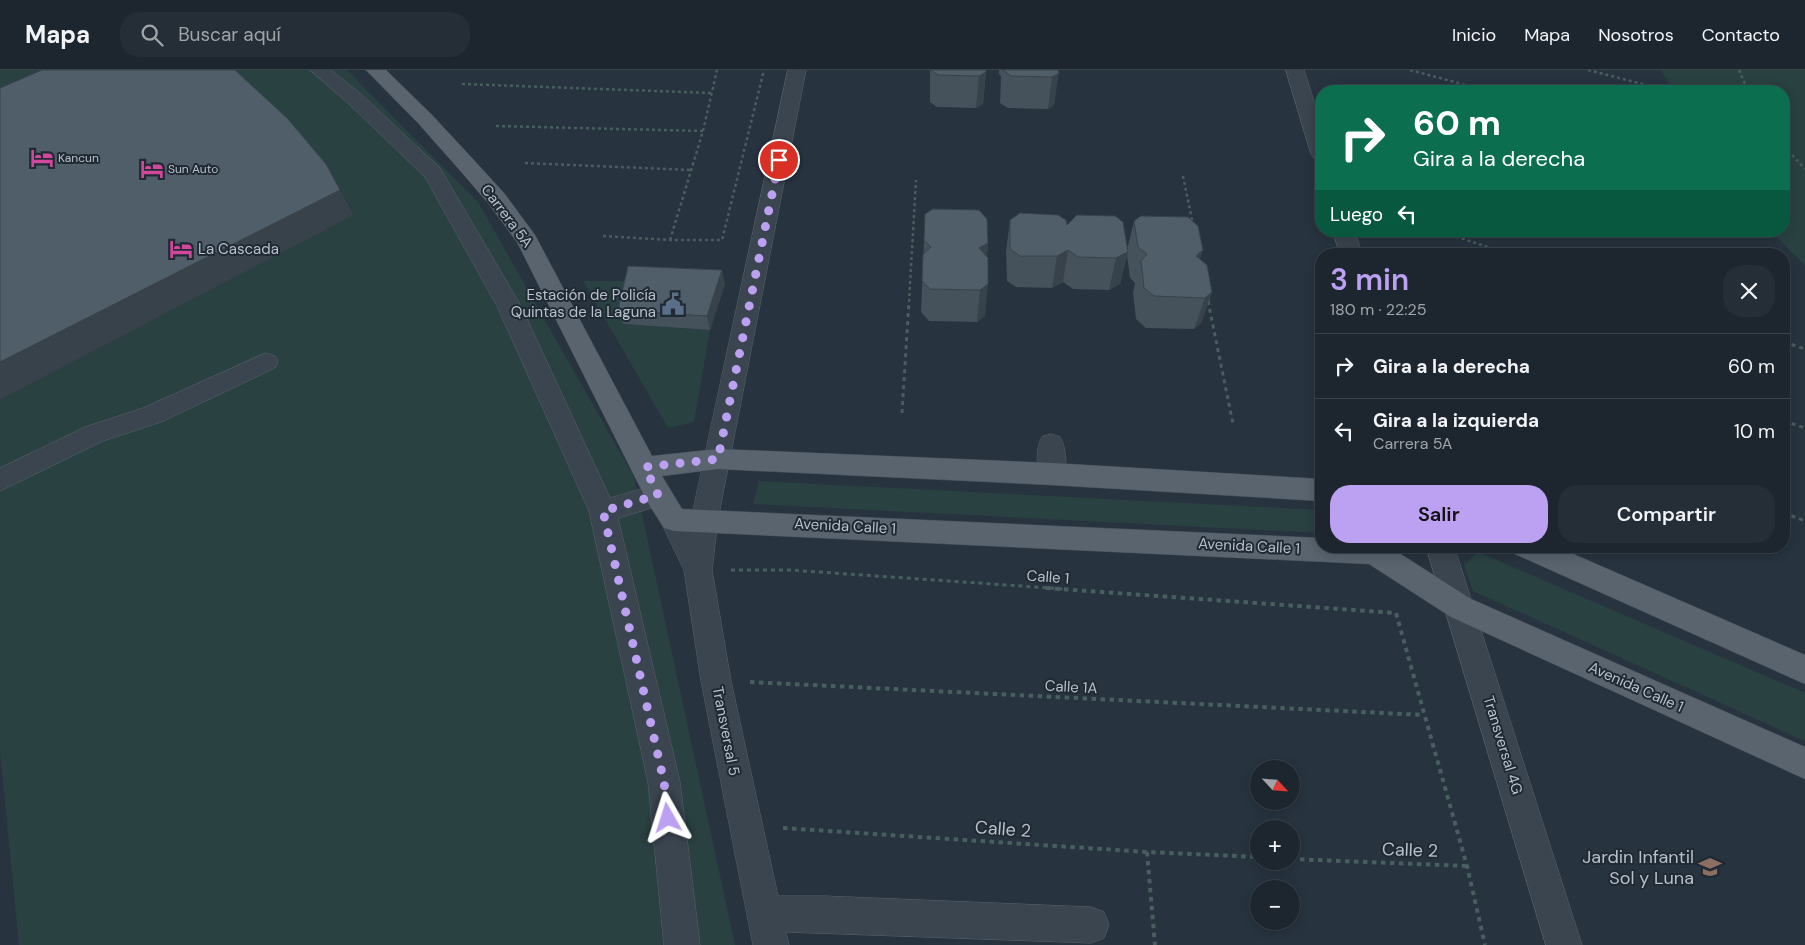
<!DOCTYPE html>
<html lang="es">
<head>
<meta charset="utf-8">
<style>
	:root { --surface:#1d262f; --page:#252e37; --text:#f1f3f6; --muted:#a0a5aa; --line:#3b434b; --accent:#bca0f2 }
	body { margin:0; font-family:"DM Sans",sans-serif; background:var(--page); color:var(--text); height:100vh; display:flex; flex-direction:column; font-size:19px; white-space:nowrap }
	* { box-sizing:border-box; margin:0 }
	p { font-size:16px; color:var(--muted) }
	.icon { flex:none; width:28px; height:28px; fill:none; stroke:currentColor; stroke-width:2; stroke-linecap:round; stroke-linejoin:round }
	.map { position:relative; flex:1; overflow:hidden }
	.drawer { position:absolute; left:1315px; top:178px; width:475px; height:305px; display:flex; flex-direction:column; background:var(--surface); border-radius:20px; box-shadow:0 2px 12px #0003,0 0 0 1px var(--line) }
	.drawer>* { flex:none }
	.top-card { position:absolute; left:1315px; top:15px; width:475px; height:152px; border-radius:20px; box-shadow:0 2px 12px #0003,0 0 0 1px var(--line); background:#0b6e4f; color:#fff; overflow:hidden }
	.needle { width:32px; rotate:116deg }
	.tools { position:absolute; left:1250px; top:690px; display:grid; gap:10px }
	.tools a { display:grid; place-items:center; width:50px; height:50px; border-radius:50%; background:var(--surface); box-shadow:0 2px 12px #0003,0 0 0 1px var(--line); font-size:25px }
	.pin { position:absolute; display:grid; place-items:center; width:42px; height:42px; color:#fff; margin:-21px; border:2px solid #fff; border-radius:50%; box-shadow:0 1px 5px #0007 }
	.me { position:absolute; width:55px; margin:-28px; rotate:354deg; stroke-linejoin:round; filter:drop-shadow(0 0 4px #0008) }
	.turn { display:flex; align-items:center; gap:18px; height:105px; padding:0 15px; font-size:22px }
	.turn .icon { width:65px; height:65px; stroke-width:2.5 }
	.turn b { display:block; font-size:35px; line-height:42px }
	.then { display:flex; align-items:center; height:48px; padding:0 15px; background:#0003; gap:10px; font-size:19px }
	.round { display:grid; place-items:center; flex:none; width:52px; height:52px; border-radius:20px; background:var(--page) }
	.headline { display:flex; align-items:center; justify-content:space-between; height:85px; padding:0 15px }
	h1 { font-size:30px; font-weight:600; line-height:38px; color:var(--accent) }
	.button { display:flex; gap:10px; margin-top:auto; padding:10px 15px }
	.button a { flex:1; height:58px; border-radius:20px; background:var(--accent); color:#111; font-size:20px; font-weight:600; line-height:58px; text-align:center }
	.button a+a { background:var(--page); color:var(--text) }
	ul { padding:0; list-style:none }
	li { display:flex; align-items:center; gap:15px; height:65px; padding:0 15px; border-top:1px solid var(--line) }
	li div { flex:1 }
	li b { display:block; font-size:19px }
	li em { font-style:normal }
	header { display:flex; align-items:center; gap:30px; box-sizing:border-box; height:70px; padding:0 25px; background:var(--surface); border-bottom:1px solid var(--line) }
	header strong { font-size:24px }
	nav { display:flex; gap:28px; margin-inline-start:auto; font-size:18px }
	.search { width:350px; height:45px; background:var(--page); display:flex; align-items:center; gap:12px; box-sizing:border-box; padding:0 18px; border-radius:20px; color:var(--muted); font-size:19px }
	.map>svg:first-child { display:block }
	.green { fill:#2a4141 }
	.lines { fill:none; stroke-linecap:round; stroke-linejoin:round }
	.minor-casing { stroke:#59636d; stroke-width:1 }
	.major-casing { stroke:#454e58; stroke-width:1 }
	.path-far2 { stroke:#495e5f; stroke-width:2.5; stroke-dasharray:3 3; stroke-linecap:butt }
	.path-far1 { stroke:#495e5f; stroke-width:3; stroke-dasharray:4 4; stroke-linecap:butt }
	.path { stroke:#495e5f; stroke-width:4; stroke-dasharray:4.5 4.5; stroke-linecap:butt }
	.minor { fill:#3b454f; fill-rule:evenodd }
	.major { fill:#59646f; fill-rule:evenodd }
	.wall { fill:#45515b }
	.shaded-wall { fill:#38424a }
	.building { fill:#505e6a; stroke:#38424a }
	.route { stroke:#bca0f2; stroke-width:9; stroke-dasharray:0 16.2 }
	.labels { text-anchor:middle; stroke-width:4; stroke-linejoin:round; paint-order:stroke }
	.far-poi-label { font-size:12px; fill:#b8c0ca; stroke:#202a34; text-anchor:start }
	.street-label { font-size:15px; fill:#b8c0ca; stroke:#202a34 }
	.poi-label { font-size:15px; fill:#b8c0ca; stroke:#202a34; text-anchor:start }
	.near-street-label { font-size:18px; fill:#b8c0ca; stroke:#202a34 }
	.near-poi-label { font-size:18px; fill:#b8c0ca; stroke:#202a34; text-anchor:end }
</style>
</head>
<body>
<header>
<strong>Mapa</strong>
<div class="search"><svg class="icon" aria-label="search" viewBox="0 0 24 24"><circle cx="10" cy="10" r="6"/><path d="M15 15l6 6"/></svg>Buscar aquí</div>
<nav><a>Inicio</a><a>Mapa</a><a>Nosotros</a><a>Contacto</a></nav>
</header>
<div class="map">
<svg width="1805" height="875" viewBox="0 0 1805 875">
	<rect width="100%" height="100%" fill="#27333f"/>
	<path class="green" d="M0,0h98l-98,42z
		M219,0h128l131,132 156,275 101,468h-716l-19,-194v-351l354,-185c-25,-58 -88,-103 -135,-145z
		M1661,0h144v196l-34,-35h13v-140h-111z
		M583,211h49l-9,43 87,6 -16,92 -26,6z
		M759,411l562,29v23l-568,-29z
		M1478,482l327,141v48l-332,-150 -9,-26z"/>
	<g class="lines">
		<defs>
			<path id="minor" d="M310,0h21l31,25 78,73 81,138 89,192 48,-14 10,3 4,8 -4,8 -50,15 62,264 20,163h-36l-16,-163 -59,-271 -92,-205 -72,-129 -77,-74z
				M788,0h18l-88,449 -6,51 19,111 47,215h46l267,11 13,5 5,13 -5,13 -13,5 -305,-11 3,13h-36l-52,-264 -17,-111 -24,-50 4,-8 10,-3 10,3 6,11z
				M1286,0h18l17,53v37l-7,-2 -3,-4z
				M1333,161h22l7,23h-22z
				M266,283l9,3 3,6 -3,6 -114,54 -58,19 -103,50v-23l85,-41 58,-19z
				M1051,364l9,3c7,12 8,32 1,45l-9,3 -9,-3c-7,-13 -8,-33 -1,-45z
				M1426,476h28l128,399h-36z"/>
			<path id="major" d="M366,0h20l46,45 39,42 33,36 31,42 117,221 66,-7 334,14 269,16v22l-269,-16 -334,-16 -56,7 20,33 639,29v8h67l83,53 334,148v32l-354,-162 -82,-53 -695,-33 -10,-3 -16,-25 -131,-261 -29,-39 -31,-36 -39,-44z
				M1511,476h44l250,109v29l-290,-130z"/>
		</defs>
		<use href="#minor" class="minor-casing"/>
		<use href="#major" class="major-casing"/>
		<path class="path-far2" d="M1410,0l78,21
			M1588,0l81,21
			M1739,0l9,21
			M462,14l249,9
			M496,56l207,5
			M1784,76l21,23
			M525,93l165,7
			M1183,106l10,49
			M1439,161l70,23
			M603,166l67,4h52l42,-170
			M670,170l33,-109 14,-61
			M1208,229l1,3
			M909,232l7,-122"/>
		<path class="path-far1" d="M1208,231l25,123
			M1784,272l21,7
			M902,343l7,-112
			M1784,351l21,7
			M1784,443l21,8
			M731,500h59l274,19"/>
		<path class="path" d="M1046,518l350,25 71,253 18,79
			M750,612l674,33
			M783,758l364,24 112,5
			M1147,782l8,93
			M1291,789l176,7"/>
		<use href="#minor" class="minor"/>
		<use href="#major" class="major"/>
	</g>
	<path class="wall" d="M930,0h56l-3,34 -7,4 -39,-1 -7,-5z
		M999,0h59l-4,35 -6,4 -40,-1 -8,-5 1,-27 -2,-2z
		M1010,150l57,5 60,25 7,-29 66,38 12,33 -11,31 -7,6 -48,-1 -10,-9 -3,-26 2,-10 -5,-5 -3,-23 -7,29 -11,6 -36,-1 -10,-7 -11,6 -36,-1 -9,-6 -1,-29z
		M924,170l64,3 -1,14 -2,59 -8,6 -48,-1 -8,-9z
		M725,214l-15,46 -87,-6 -5,-14z"/>
	<path class="shaded-wall" d="M986,2l-3,32 -7,4 3,-32z
		M1059,3l-5,32 -6,4 4,-32z
		M326,94l28,51 -354,185v-38z
		M988,173l-3,32 -6,-27z
		M1068,180l-5,32 -11,6 5,-32z
		M1203,180l-10,32 3,-26z
		M1128,182l-8,32 -11,6 7,-32z
		M722,200l3,14 -15,46 -3,-14z
		M988,214l-3,32 -8,6 3,-32z
		M1212,222l-11,31 -7,6 11,-31z"/>
	<path class="building" d="M42,0h193l52,48 39,46 14,26 -340,172v-274z
		M931,0h55v2l-7,4 -41,-1z
		M1003,0h55l1,3 -7,4 -41,-1z
		M933,139l46,1 8,9 1,24 -9,5 9,10v26l-8,6 -50,-1 -8,-8 1,-27 8,-7 -7,-7 1,-26z
		M1020,143l38,2 8,5 1,5 10,-10 38,1 8,6 5,30 -12,6 -38,-1 -10,-7 -11,6h-37l-10,-7v-29z
		M1141,146l47,1 10,9 5,24 -7,6 11,9 5,27 -7,6 -51,-2 -10,-8 -3,-27 6,-7 -9,-7 -4,-26z
		M628,196l94,4 -15,46 -89,-6z"/>
	<g class="lines">
		<path class="route" d="M668,748l-4,-36 -61,-271 55,-16 -13,-28 73,-8 61,-299"/>
	</g>
	<defs>
		<symbol id="hotel-bare" viewBox="-9 -9 18 18"><path d="M-6-4.5h1.5V1H6V5H4.5V3h-9V5H-6ZM-4 0a1.8 1.8 0 1 1 3.6 0ZM.5 0V-2.5h3Q6-2.5 6 0Z" fill="#d1479c" stroke="#202a34" stroke-width="2.5" paint-order="stroke"/></symbol>
		<symbol id="civic-bare" viewBox="-9 -9 18 18"><path d="M-.6-6.5H3V-4.5H.6V-3L4-1V1h2V6H-6V1h2V-1L-.6-3ZM-1.2 2.5V6h2.4V2.5Z" fill="#5c6f8a" stroke="#202a34" stroke-width="2.5" paint-order="stroke"/></symbol>
		<symbol id="school-bare" viewBox="-9 -9 18 18"><path d="M0-5L7-2L0 1L-7-2ZM-4 1L0 2.5L4 1V4Q0 6-4 4Z" fill="#8d6e63" stroke="#202a34" stroke-width="2.5" paint-order="stroke"/></symbol>
	</defs>
	<g fill-rule="evenodd">
		<use href="#hotel-bare" x="26" y="72" width="32" height="32"/>
		<use href="#hotel-bare" x="136" y="83" width="32" height="32"/>
		<use href="#hotel-bare" x="165" y="163" width="32" height="32"/>
		<use href="#civic-bare" x="657" y="218" width="32" height="32"/>
		<use href="#school-bare" x="1694" y="781" width="32" height="32"/>
	</g>
	<g class="labels">
		<g class="far-poi-label">
			<text x="58" y="92">Kancun</text>
			<text x="168" y="103">Sun Auto</text>
		</g>
		<g class="street-label">
			<text transform="translate(507 146) rotate(53)" y="5">Carrera 5A</text>
			<text transform="translate(845 456) rotate(3)" y="5">Avenida Calle 1</text>
			<text transform="translate(1249 476) rotate(3)" y="5">Avenida Calle 1</text>
			<text transform="translate(1048 507) rotate(4)" y="5">Calle 1</text>
			<text transform="translate(1071 617) rotate(3)" y="5">Calle 1A</text>
			<text transform="translate(1636 617) rotate(24)" y="5">Avenida Calle 1</text>
			<text transform="translate(726 661) rotate(79)" y="5">Transversal 5</text>
			<text transform="translate(1503 675) rotate(73)" y="5">Transversal 4G</text>
		</g>
		<g class="poi-label">
			<text x="198" y="184">La Cascada</text>
			<text x="656" y="230" text-anchor="end">Estación de Policía<tspan x="656" dy="17">Quintas de la Laguna</tspan></text>
		</g>
		<g class="near-street-label">
			<text transform="translate(1003 759) rotate(4)" y="6">Calle 2</text>
			<text transform="translate(1410 780) rotate(2)" y="6">Calle 2</text>
		</g>
		<g class="near-poi-label">
			<text x="1694" y="793">Jardin Infantil<tspan x="1694" dy="21">Sol y Luna</tspan></text>
		</g>
	</g>
</svg>
<div class="tools">
<a><svg class="needle" viewBox="-14 -14 28 28"><path d="M0-13l5 13h-10z" fill="#e53935"/><path d="M0 13l5-13h-10z" fill="#a0a5aa"/></svg></a>
<a>+</a>
<a>−</a>
</div>
<div class="pin" style="left:779px;top:90px;background:#d93025"><svg class="icon" aria-label="arrive" viewBox="0 0 24 24"><path d="M6 21V4h12l-3 4 3 4H6"/></svg></div>
<svg class="me" style="left:668px;top:748px" viewBox="-20 -20 40 40"><path d="M0-17L14 15 0 8-14 15z" fill="#bca0f2" stroke="#fff" stroke-width="4"/></svg>
<div class="top-card">
<div class="turn"><svg class="icon" aria-label="right" viewBox="0 0 24 24"><path d="M7 20v-9h11M14 6l5 5-5 5"/></svg><div><b>60 m</b>Gira a la derecha</div></div>
<div class="then">Luego<svg class="icon" aria-label="left" viewBox="0 0 24 24"><path d="M17 20v-9H6M10 6l-5 5 5 5"/></svg></div>
</div>
<section class="drawer">
<div class="headline"><div><h1>3 min</h1><p>180 m · 22:25</p></div><a class="round"><svg class="icon" aria-label="close" viewBox="0 0 24 24"><path d="M6 6l12 12M18 6L6 18"/></svg></a></div>
<ul>
<li><svg class="icon" aria-label="right" viewBox="0 0 24 24"><path d="M7 20v-9h11M14 6l5 5-5 5"/></svg><div><b>Gira a la derecha</b></div><em>60 m</em></li>
<li><svg class="icon" aria-label="left" viewBox="0 0 24 24"><path d="M17 20v-9H6M10 6l-5 5 5 5"/></svg><div><b>Gira a la izquierda</b><p>Carrera 5A</p></div><em>10 m</em></li>
</ul>
<div class="button"><a>Salir</a><a>Compartir</a></div>
</section>
</div>
</body>
</html>
